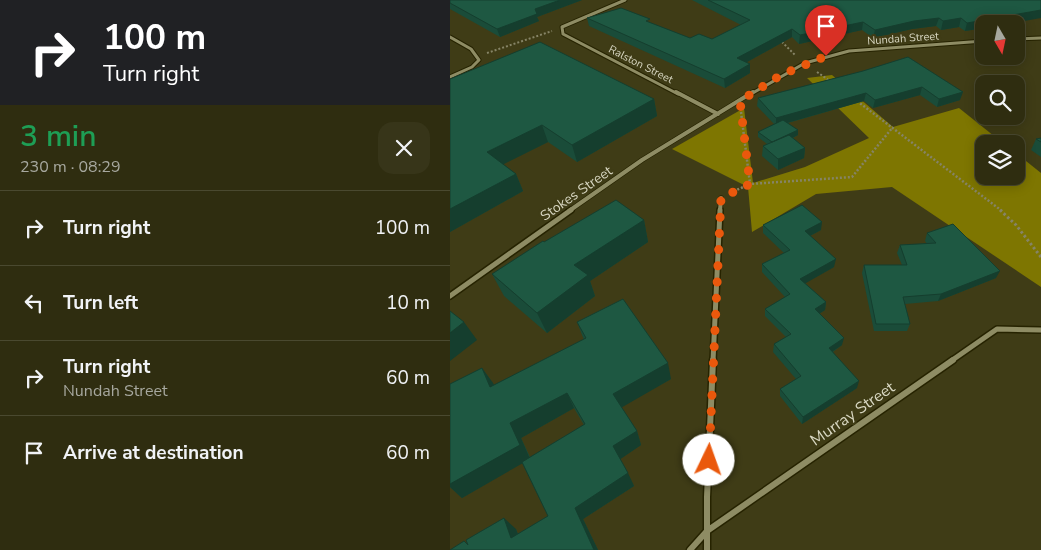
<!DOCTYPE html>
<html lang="en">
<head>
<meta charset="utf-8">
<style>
	:root { --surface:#2f2d10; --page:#373519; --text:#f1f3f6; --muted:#a7a89f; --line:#4a4930 }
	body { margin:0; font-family:"Nunito Sans",sans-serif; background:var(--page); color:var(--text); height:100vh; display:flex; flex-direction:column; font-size:19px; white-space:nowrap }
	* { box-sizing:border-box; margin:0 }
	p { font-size:16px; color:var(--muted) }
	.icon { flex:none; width:28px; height:28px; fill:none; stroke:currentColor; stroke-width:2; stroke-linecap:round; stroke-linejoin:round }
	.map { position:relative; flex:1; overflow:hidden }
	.side { display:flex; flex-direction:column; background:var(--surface); width:450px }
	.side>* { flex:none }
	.banner { background:#202124; color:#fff; overflow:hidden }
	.needle { width:32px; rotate:171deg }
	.tools { position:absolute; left:525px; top:15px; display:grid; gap:10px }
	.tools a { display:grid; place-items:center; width:50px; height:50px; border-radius:10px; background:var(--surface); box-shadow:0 2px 12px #0003,0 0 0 1px var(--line); font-size:25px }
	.pin { position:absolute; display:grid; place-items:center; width:42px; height:42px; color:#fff; margin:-51px -21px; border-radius:50% 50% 50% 0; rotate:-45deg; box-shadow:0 0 5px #0007 }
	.pin .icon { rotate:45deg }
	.me { position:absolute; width:55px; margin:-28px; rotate:3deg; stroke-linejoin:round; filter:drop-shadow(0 0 4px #0008) }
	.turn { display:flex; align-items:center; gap:18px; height:105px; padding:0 20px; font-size:22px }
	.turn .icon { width:65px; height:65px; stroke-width:2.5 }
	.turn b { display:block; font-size:35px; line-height:42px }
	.round { display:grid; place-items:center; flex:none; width:52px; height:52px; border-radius:15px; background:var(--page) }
	.headline { display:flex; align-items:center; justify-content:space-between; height:85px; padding:0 20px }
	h1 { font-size:30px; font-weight:600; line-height:38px; color:#1e9e55 }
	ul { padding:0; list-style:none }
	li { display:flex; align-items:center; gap:15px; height:75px; padding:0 20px; border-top:1px solid var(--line) }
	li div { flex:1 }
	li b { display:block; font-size:19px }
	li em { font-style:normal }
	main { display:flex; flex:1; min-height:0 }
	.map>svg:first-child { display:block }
	.forest { fill:#7e7601 }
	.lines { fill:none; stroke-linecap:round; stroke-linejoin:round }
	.street-far3-casing { stroke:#262300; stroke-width:5 }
	.street-far2-casing { stroke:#262300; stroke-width:5.5 }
	.street-far1-casing { stroke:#262300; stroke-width:8 }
	.street-casing { stroke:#262300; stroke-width:9 }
	.path-far2 { stroke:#868466; stroke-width:2; stroke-dasharray:2 2; stroke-linecap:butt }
	.path-far1 { stroke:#868466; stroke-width:2.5; stroke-dasharray:2 2; stroke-linecap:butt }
	.path { stroke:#868466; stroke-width:3; stroke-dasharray:2.5 2.5; stroke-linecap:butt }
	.street-far3 { stroke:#8e8c64; stroke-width:3 }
	.street-far2 { stroke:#8e8c64; stroke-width:4 }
	.street-far1 { stroke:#8e8c64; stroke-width:5 }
	.street { stroke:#8e8c64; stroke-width:6 }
	.wall { fill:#1a4c39; fill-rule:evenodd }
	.shaded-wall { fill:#153e2e }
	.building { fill:#1e5842; stroke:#153e2e }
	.route { stroke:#ea580c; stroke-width:9; stroke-dasharray:0 16.2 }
	.labels { text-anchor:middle; stroke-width:4.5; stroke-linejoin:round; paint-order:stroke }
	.far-street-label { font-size:11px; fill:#d8d7c2; stroke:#3f3c16 }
	.street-label { font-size:14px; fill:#d8d7c2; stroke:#3f3c16 }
	.near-street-label { font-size:16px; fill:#d8d7c2; stroke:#3f3c16 }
</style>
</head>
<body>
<main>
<section class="side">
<div class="banner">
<div class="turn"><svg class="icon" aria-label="right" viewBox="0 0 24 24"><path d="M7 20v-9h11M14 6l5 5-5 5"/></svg><div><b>100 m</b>Turn right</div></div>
</div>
<div class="headline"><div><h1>3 min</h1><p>230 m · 08:29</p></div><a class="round"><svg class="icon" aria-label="close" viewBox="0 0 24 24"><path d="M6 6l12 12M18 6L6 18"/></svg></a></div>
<ul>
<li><svg class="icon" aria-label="right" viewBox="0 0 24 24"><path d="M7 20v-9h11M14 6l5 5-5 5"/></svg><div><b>Turn right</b></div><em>100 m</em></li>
<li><svg class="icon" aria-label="left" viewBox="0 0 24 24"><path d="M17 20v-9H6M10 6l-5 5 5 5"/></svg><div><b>Turn left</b></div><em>10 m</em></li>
<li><svg class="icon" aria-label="right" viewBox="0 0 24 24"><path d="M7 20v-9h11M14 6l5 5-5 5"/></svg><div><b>Turn right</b><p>Nundah Street</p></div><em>60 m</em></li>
<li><svg class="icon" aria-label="arrive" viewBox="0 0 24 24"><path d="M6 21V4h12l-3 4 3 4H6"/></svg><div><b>Arrive at destination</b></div><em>60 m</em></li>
</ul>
</section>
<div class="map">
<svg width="591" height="550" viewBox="0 0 591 550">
	<rect width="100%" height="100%" fill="#3f3c16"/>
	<path class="forest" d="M382,75l61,52 66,-19 45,36h-20v32h32v-23l25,20v114l-149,-100 -76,7 -64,38 -4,-45 -76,-38 72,-41 9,75 52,-16 64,-29 -62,-60z"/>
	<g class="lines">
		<defs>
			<path id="street-far3" d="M175,0l-63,27 1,7 115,60
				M0,37l21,12 8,11 -7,7 -22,10
				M566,39l25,-1
				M301,94l54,-31 44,-12 135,-10"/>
			<path id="street-far2" d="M226,92l42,22
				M119,211l73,-51 111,-68
				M270,211l1,-13"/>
			<path id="street-far1" d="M0,296l121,-86
				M263,361l7,-151
				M501,361l46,-32 44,1"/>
			<path id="street" d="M240,550l17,-19 246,-171
				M257,550v-53l6,-137"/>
		</defs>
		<use href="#street-far3" class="street-far3-casing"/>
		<use href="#street-far2" class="street-far2-casing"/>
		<use href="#street-far1" class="street-far1-casing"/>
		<use href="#street" class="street-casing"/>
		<path class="path-far2" d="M329,39l17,17
			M37,53l65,-22
			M367,72l13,9"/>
		<path class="path-far1" d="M407,101l145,110
			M291,112l9,72
			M280,193l20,-9 102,-7 41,-50"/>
		<path class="path" d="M550,210l16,15 25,32"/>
		<use href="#street-far3" class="street-far3"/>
		<use href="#street-far2" class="street-far2"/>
		<use href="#street-far1" class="street-far1"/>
		<use href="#street" class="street"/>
	</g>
	<path class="wall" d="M0,0h132l-45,17 2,4 -39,16 -50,-28z
		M242,0h349l-57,24v4l-19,3 -6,-4 -18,3 -5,-4 -24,3 -39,9 -11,-8 -63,14 -7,-7 -45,25 3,11 -25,15 -136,-62 -2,-8 64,5 39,15 22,1 29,-14z
		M458,57l52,43 -23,7 -17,-12 -47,13 -9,-7 -76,22 10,7v5l-5,3 12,10 -1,10 -26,12 -16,-14 1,-10 4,-2 -9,-7v-5l16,-8 -17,-18 1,-8 105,-27z
		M2,78l202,21 3,17 -80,46 -29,-20 -45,22 13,10 7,17 -73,41z
		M591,138v19l-10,-7 5,-11z
		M194,220l4,22 -58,39 5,15 -48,37 -43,-37 -12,-22z
		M313,225l58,5 -11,6 24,31 -29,16 21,19 -1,8 -6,4 23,31 -9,7 24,36 -55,36 -22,-28v-7l16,-10 -23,-27 1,-8 12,-7 -21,-21v-7l20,-12 -23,-25v-8l22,-11 -21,-20z
		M477,233l69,45 -58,23 -33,3 5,20 -3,7h-33l-12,-58 2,-8h38l-5,-12 3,-8 27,-1 -2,-3z
		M127,322l94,57 -50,28 16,24 4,14 -21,14 14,27 -51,33 15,31h-148l66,-21 2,5 30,-18 -26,-53 -60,35 -12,-11v-103l32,-16 12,17 90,-45zM124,408l10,17 -54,32 -9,-19z"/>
	<path class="shaded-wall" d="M110,0h22l-45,17 2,4 -39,16 -3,-8 38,-20z
		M591,10v8l-33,6h-24v4l-19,3 2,-8z
		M489,18l-3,8 -24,3 -39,9 2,-8 39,-9z
		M511,18l-2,9 -18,3 2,-9z
		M413,22l-1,8 -63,14 1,-9z
		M342,29v8l-54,30 -1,-9z
		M300,64v9l-25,15 -1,-9z
		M472,87l-2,8 -47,13 2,-8z
		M513,92l-3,8 -23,7 2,-8z
		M416,93l-2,8 -88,25v-8z
		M204,99l3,17 -80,46 -5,-17z
		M92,125l6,17 -54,27 -7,-17z
		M348,130v5l-26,13v-6z
		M355,148l-1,10 -26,12v-11z
		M66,174l7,17 -73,41v-23z
		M194,220l4,22 -58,39 5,15 -48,37 -10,-20 37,-48z
		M372,222l-1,8 -17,9 1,-8z
		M386,259l-2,8 -35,20 1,-8z
		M550,271l-4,7 -58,23 3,-7z
		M376,302l-1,8 -11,7 1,-8z
		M14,322l13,18 -27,21v-28z
		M394,338l-2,7 -15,10 2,-7z
		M218,363l3,16 -52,30 -6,-15z
		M32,368l11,15 8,19 -11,-15z
		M409,381l-2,7 -55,36 1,-7z
		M117,393l7,15 -53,30 9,21 -68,39 -12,-11v-3l60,-61z
		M187,431l4,14 -22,15 -6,-14z
		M178,473l6,13 -51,33 15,31h-4l-19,-42z
		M54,518l12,11 7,20 -12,-11z"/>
	<path class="building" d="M0,0h110l-25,9 2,5 -40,15 -47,-26z
		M258,0h333v10l-74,13 -6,-5 -18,3 -4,-3 -25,3 -39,9 -12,-8 -63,13 -8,-6 -55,29 13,6 -26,15 -137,-61 34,-10 29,11 -4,2 44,17 9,-4 13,5 38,-19z
		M90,42l114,57 -82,46 -30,-20 -55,27 29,22 -66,35v-130z
		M458,57l55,35 -24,7 -17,-12 -47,13 -9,-7 -90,25 -18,-20 105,-27z
		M333,120l15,10 -26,12 -14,-10z
		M339,135l16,13 -27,11 -15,-13z
		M591,138v4l-5,-3z
		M166,200l28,20 -70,45 14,10 -51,38 -45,-39 51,-33 1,1z
		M352,205l20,17 -17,9 31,28 -36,20 26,23 -11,7 29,29 -15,10 30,33 -56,36 -23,-28 21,-13 -27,-32 17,-10 -26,-25 25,-15 -28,-30 28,-14 -27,-25z
		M503,224l47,47 -59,23 -38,3 7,27h-34l-12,-59h43l-7,-20 36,-2 -9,-10z
		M173,299l45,64 -55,31 24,37 -24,15 15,27 -53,35 19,42h-144l14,-9 4,4 -2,-5 38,-22 7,20 37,-22 -26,-54 63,-38 -18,-31 -57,30 10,22 -70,39v-100l32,-16 8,19 96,-49 -9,-16z
		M0,311l14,11 -14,11z"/>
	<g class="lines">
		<path class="route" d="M259,460l12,-262 29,-14 -10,-83 41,-26 45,-19"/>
	</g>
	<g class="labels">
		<g class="far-street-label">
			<text transform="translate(453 38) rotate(-4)" y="4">Nundah Street</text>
			<text transform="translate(191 64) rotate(27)" y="4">Ralston Street</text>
		</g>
		<g class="street-label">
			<text transform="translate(126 193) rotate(-35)" y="5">Stokes Street</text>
		</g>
		<g class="near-street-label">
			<text transform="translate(402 413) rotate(-35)" y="6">Murray Street</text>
		</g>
	</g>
</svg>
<div class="tools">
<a><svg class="needle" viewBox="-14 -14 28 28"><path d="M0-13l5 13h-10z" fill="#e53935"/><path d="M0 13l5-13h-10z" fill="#a7a89f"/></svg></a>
<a><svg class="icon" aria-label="search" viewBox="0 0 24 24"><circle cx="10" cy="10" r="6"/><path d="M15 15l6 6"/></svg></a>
<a><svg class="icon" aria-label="layers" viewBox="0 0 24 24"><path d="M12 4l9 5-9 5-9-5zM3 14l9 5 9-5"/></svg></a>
</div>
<div class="pin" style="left:376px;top:56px;background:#d93025"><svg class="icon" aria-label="arrive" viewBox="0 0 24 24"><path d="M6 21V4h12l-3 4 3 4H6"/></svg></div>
<svg class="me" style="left:259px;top:460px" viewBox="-20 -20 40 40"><circle r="19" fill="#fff"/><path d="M0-13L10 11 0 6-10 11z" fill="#ea580c"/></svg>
</div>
</main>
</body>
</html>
